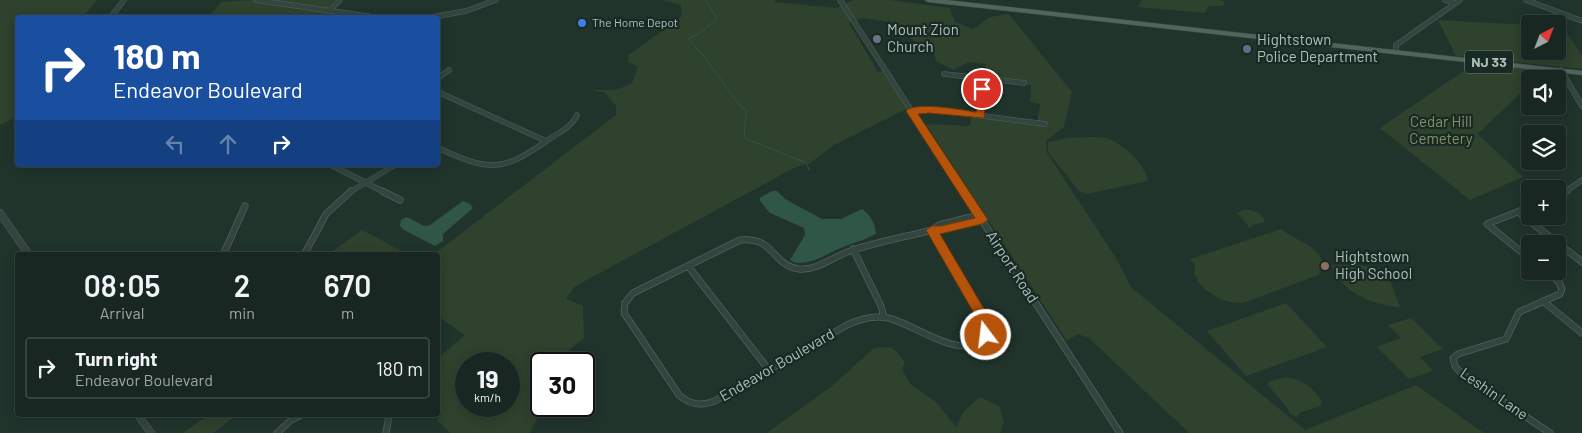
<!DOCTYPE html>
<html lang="en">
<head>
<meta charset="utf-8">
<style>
	:root { --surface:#182721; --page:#212f2a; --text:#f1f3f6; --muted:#9fa5a5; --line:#36443f }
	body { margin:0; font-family:Barlow,sans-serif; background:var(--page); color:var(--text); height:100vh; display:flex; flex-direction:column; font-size:19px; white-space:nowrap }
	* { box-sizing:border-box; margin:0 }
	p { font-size:16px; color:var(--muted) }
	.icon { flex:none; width:28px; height:28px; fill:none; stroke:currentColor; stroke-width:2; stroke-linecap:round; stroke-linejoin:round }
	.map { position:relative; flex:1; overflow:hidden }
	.panel { position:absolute; left:15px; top:252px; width:425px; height:165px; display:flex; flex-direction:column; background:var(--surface); border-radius:5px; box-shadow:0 2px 12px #0003,0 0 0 1px var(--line) }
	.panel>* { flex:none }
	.guide { position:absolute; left:15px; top:15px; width:425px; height:152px; border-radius:5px; box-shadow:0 2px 12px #0003,0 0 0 1px var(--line); background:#1a4fa0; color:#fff; overflow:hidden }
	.needle { width:32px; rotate:42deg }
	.tools { position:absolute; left:1521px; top:15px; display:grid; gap:10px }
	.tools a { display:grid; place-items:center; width:45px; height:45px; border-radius:5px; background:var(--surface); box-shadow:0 2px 12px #0003,0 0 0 1px var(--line); font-size:25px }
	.speed { position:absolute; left:455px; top:352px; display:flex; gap:10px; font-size:25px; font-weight:700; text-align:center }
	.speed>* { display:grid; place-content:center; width:65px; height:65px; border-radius:50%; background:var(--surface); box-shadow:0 2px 12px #0003,0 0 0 1px var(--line); line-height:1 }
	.speed small { font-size:12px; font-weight:400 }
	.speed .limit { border:2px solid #111; border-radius:8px; background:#fff; color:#111 }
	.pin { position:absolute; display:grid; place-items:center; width:42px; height:42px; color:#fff; margin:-21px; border:2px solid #fff; border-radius:50%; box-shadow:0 1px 5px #0007 }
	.me { position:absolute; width:55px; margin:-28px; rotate:345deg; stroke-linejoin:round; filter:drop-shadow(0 0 4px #0008) }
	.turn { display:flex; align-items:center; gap:18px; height:105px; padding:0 15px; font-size:22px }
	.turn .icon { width:65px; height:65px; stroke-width:2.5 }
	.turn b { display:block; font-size:35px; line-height:42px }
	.lanes { display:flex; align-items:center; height:48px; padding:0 15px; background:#0003; justify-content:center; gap:25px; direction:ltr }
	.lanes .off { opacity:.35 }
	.eta { display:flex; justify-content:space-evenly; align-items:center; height:85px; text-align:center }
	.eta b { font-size:30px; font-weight:600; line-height:35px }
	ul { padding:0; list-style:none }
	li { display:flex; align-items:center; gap:15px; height:62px; margin:0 10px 8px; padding:0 5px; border:2px solid var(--line); border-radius:5px }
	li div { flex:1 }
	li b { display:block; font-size:19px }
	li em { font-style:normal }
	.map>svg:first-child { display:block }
	.green { fill:#2f422d; fill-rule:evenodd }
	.water { fill:#2f5647 }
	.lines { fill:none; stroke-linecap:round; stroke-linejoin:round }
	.stream { stroke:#2f5647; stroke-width:1 }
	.minor-far1-casing { stroke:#50635c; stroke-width:5.5 }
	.minor-casing { stroke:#50635c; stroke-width:7 }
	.tertiary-casing { stroke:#50635c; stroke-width:8 }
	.primary-casing { stroke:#3c4f47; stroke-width:1 }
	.minor-far1 { stroke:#33453e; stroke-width:4.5 }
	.minor { stroke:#33453e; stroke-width:5.5 }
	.tertiary { stroke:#33453e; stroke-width:7 }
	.primary { fill:#51655d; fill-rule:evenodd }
	.route { fill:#b45309; stroke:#753606 }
	.shop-dot { fill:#3f7fe0; stroke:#192923; stroke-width:2 }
	.worship-dot { fill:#6b7280; stroke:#192923; stroke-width:2 }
	.service-dot { fill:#5c6f8a; stroke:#192923; stroke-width:2 }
	.education-dot { fill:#8d6e63; stroke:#192923; stroke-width:2 }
	.labels { text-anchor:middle; stroke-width:4.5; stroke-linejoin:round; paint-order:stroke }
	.far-poi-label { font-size:12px; fill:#adc2ba; stroke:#192923; text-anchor:start }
	.shield { fill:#192923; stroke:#81948d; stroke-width:1 }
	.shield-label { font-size:14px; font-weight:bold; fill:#adc2ba }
	.poi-label { font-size:15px; fill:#adc2ba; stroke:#192923; text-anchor:start }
	.park-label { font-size:15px; fill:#869166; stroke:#192923 }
	.street-label { font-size:15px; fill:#adc2ba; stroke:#192923 }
</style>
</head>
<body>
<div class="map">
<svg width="1582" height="433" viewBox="0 0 1582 433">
	<rect width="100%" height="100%" fill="#20342c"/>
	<path class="green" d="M0,0h97l-14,17 -65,1 -1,99 -17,8z
		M253,0h82l-11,11 29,6 -145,1 13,-16z
		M662,0h113v2l62,6 16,-8h37l60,8 5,14 18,7 17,-12 19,-3 63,78 -8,35 -18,14 1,12 69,105 15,29 174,143 111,-45 68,48h-295l-99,-94 -12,-5 -11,7 -141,-217 44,2 2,-11 65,8 3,-19 -10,-2 1,-17 -46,-6 1,-15 -18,-2 -14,8 -18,-9 -4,-14 -15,-4 -26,-21 -29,-4 -13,5 29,49 6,-1 26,36 -76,38 -24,18 -16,5 -220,119 -8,12 17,7 1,32 -14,11 -7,15h-22l2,42 -13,27h-80l-13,-13 5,-7 -4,-2v-53l27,-23 -27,-19v-61h-5l183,-140v-9l-11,-13 -14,-3h25l16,-7 6,-16 -10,-5 1,-7 53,-39 -1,-11zM466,364h43v42h-43z
		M1142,0h77l6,2 -2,4h-15l-3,7 -68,-6z
		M1438,20l92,5v26h28v-24l5,1 19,27v14l-126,-13z
		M1474,64l66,7v4l-4,4h-6v5l-52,50 45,43 -53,23 -90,-72z
		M1086,137c8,0 17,-1 25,3 15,6 34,25 37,41l-61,13 -8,-3 -31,-39v-10l20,-4z
		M1243,210c9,-1 20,3 22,12l-12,3 -3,3 -2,-1 -1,-3 -10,-11z
		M1281,229c12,12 54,20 37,46l-75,28h-8l-15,-4 -14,-9 -7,-7 -5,-10 1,-8 -5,-6z
		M362,230l47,25h-82z
		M1332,265h28l20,4 11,14 9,24c-26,-1 -60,-15 -68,-42z
		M1286,303l41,44 -81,29 -39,-45z
		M1411,318l32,31 -23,8 13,14 -24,8 -31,-31v-2l23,-8 -13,-13z
		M892,347l13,15 -3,7 8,15 27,19 19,24 8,-16 16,-14 19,9 5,16 -4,11h-233l65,-47 42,-38z
		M1287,377c16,4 27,10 35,25l-2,4 -21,7 -2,4 -7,-3 -2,-5 -20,-24 1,-4z
		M208,415h29l-24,18h-30z"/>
	<path class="water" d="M772,191h5l8,8 37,20h19l21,-10c8,5 14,16 14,25 -11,6 -21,8 -33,13 -15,6 -30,17 -47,16l-6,-3 15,-25 -1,-7 -34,-15 -10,-12v-3z
		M463,201l7,3 3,4 -30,26v7l-8,5 -31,-16 -4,-4 1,-6 6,-3 17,9 6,-1z"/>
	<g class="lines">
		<path class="stream" d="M706,0l11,19 -19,15 -10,5 14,15 39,53 6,3 -3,23 2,6 56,22 5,3 2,6"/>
		<defs>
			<path id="minor-far1" d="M256,0l124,18
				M840,0l124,192
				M1445,0l10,3
				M1526,0l56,21
				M330,10l10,-10
				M110,18l14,-18
				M427,18l39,-7 30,-11
				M1396,52v-7l64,-45
				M1561,70l21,36
				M944,74l80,9
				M438,78l11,-8
				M438,92l108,49
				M911,111l18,-2 116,15
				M980,116l3,-37
				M438,148c51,23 63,25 110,-8 10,-7 24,-13 29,-25
				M331,165l53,27
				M350,192l45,-27
				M1565,192l17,-12"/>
			<path id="minor" d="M382,191l18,9
				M963,191l157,242
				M1558,196l9,-5
				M1530,207l-43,17 43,35
				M1518,212l64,50
				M932,230h9l41,-10
				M932,230l54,93c2,8 0,16 -7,20 -26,13 -65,-19 -91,-25 -14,-3 -28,1 -41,7l-132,76c-14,5 -25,4 -36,-6l-55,-82 1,-10 8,-10 107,-53c35,-4 32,26 59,29 18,2 35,-13 51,-18 26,-9 55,-14 82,-21z
				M932,230l7,-5 40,-10
				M853,249l28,57 3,11
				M223,255l22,-49
				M304,255l22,-41 25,-23
				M688,266l81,104
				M1546,271l13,11 3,7 -2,5 -41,18 -13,27 -48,15 -5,4 2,8 6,7 89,60
				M1543,301l39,32
				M277,433l14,-13 10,-5
				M386,433l3,-18"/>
			<path id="tertiary" d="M0,213l29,42
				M138,415l13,18"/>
			<path id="primary" d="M925,0h21l636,71v4l-654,-73z"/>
		</defs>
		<use href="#minor-far1" class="minor-far1-casing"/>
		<use href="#minor" class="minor-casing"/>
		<use href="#tertiary" class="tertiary-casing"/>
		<use href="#primary" class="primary-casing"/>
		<use href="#minor-far1" class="minor-far1"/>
		<use href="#minor" class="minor"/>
		<use href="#tertiary" class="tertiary"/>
		<use href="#primary" class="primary"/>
	</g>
	<path class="route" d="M979,86h7l1,3 -3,29 -55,-5 -11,1 70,106 -6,4 -42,10 50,85 4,10 -4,9 -4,2 -5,-2 -3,-18 -52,-90 6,-4h9l34,-8 -69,-107c10,-10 55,-1 70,1z"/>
	<circle class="shop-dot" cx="582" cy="23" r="5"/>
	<circle class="worship-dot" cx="877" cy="39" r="5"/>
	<circle class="service-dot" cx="1247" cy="49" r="5"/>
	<circle class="education-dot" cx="1325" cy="266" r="5"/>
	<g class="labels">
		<g class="far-poi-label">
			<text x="592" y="27">The Home Depot</text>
		</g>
		<rect class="shield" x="1465" y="50.5" width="48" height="23" rx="4"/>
		<g class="shield-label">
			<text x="1489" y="67">NJ 33</text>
		</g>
		<g class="poi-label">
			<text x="887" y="35">Mount Zion<tspan x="887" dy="17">Church</tspan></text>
			<text x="1257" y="45">Hightstown<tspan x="1257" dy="17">Police Department</tspan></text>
			<text x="1335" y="262">Hightstown<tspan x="1335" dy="17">High School</tspan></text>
		</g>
		<g class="park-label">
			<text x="1441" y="127">Cedar Hill<tspan x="1441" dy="17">Cemetery</tspan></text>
		</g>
		<g class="street-label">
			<text transform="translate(1012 267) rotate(57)" y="5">Airport Road</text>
			<text transform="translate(777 365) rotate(-30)" y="5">Endeavor Boulevard</text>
			<text transform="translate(1494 394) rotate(35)" y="5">Leshin Lane</text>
		</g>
	</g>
</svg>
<div class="tools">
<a><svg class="needle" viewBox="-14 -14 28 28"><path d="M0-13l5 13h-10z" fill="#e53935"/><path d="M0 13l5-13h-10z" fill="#9fa5a5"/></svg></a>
<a><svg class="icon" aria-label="sound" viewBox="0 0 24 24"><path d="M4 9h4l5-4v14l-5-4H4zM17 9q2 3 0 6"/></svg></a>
<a><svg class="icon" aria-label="layers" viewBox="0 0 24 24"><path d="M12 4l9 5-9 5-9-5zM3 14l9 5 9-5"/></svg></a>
<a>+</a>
<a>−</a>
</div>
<div class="speed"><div>19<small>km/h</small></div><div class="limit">30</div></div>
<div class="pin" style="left:982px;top:89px;background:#d93025"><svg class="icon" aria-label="arrive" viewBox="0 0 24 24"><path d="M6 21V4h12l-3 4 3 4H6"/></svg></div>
<svg class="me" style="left:986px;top:335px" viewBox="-20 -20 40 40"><circle r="17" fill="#b45309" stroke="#fff" stroke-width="3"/><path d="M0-11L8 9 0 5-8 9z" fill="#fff"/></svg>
<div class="guide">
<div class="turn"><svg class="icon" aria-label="right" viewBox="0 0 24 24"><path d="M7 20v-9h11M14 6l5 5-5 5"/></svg><div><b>180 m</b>Endeavor Boulevard</div></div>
<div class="lanes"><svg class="icon off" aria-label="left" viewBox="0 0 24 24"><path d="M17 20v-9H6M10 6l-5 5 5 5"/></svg><svg class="icon off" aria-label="ahead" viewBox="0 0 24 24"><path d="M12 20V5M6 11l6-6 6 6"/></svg><svg class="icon" aria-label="right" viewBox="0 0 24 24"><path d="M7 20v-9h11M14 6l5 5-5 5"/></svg></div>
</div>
<section class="panel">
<div class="eta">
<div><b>08:05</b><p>Arrival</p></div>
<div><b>2</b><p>min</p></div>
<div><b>670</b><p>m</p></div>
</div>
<ul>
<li><svg class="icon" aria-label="right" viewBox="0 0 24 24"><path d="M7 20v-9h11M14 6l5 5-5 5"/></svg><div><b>Turn right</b><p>Endeavor Boulevard</p></div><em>180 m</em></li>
</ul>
</section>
</div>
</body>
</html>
